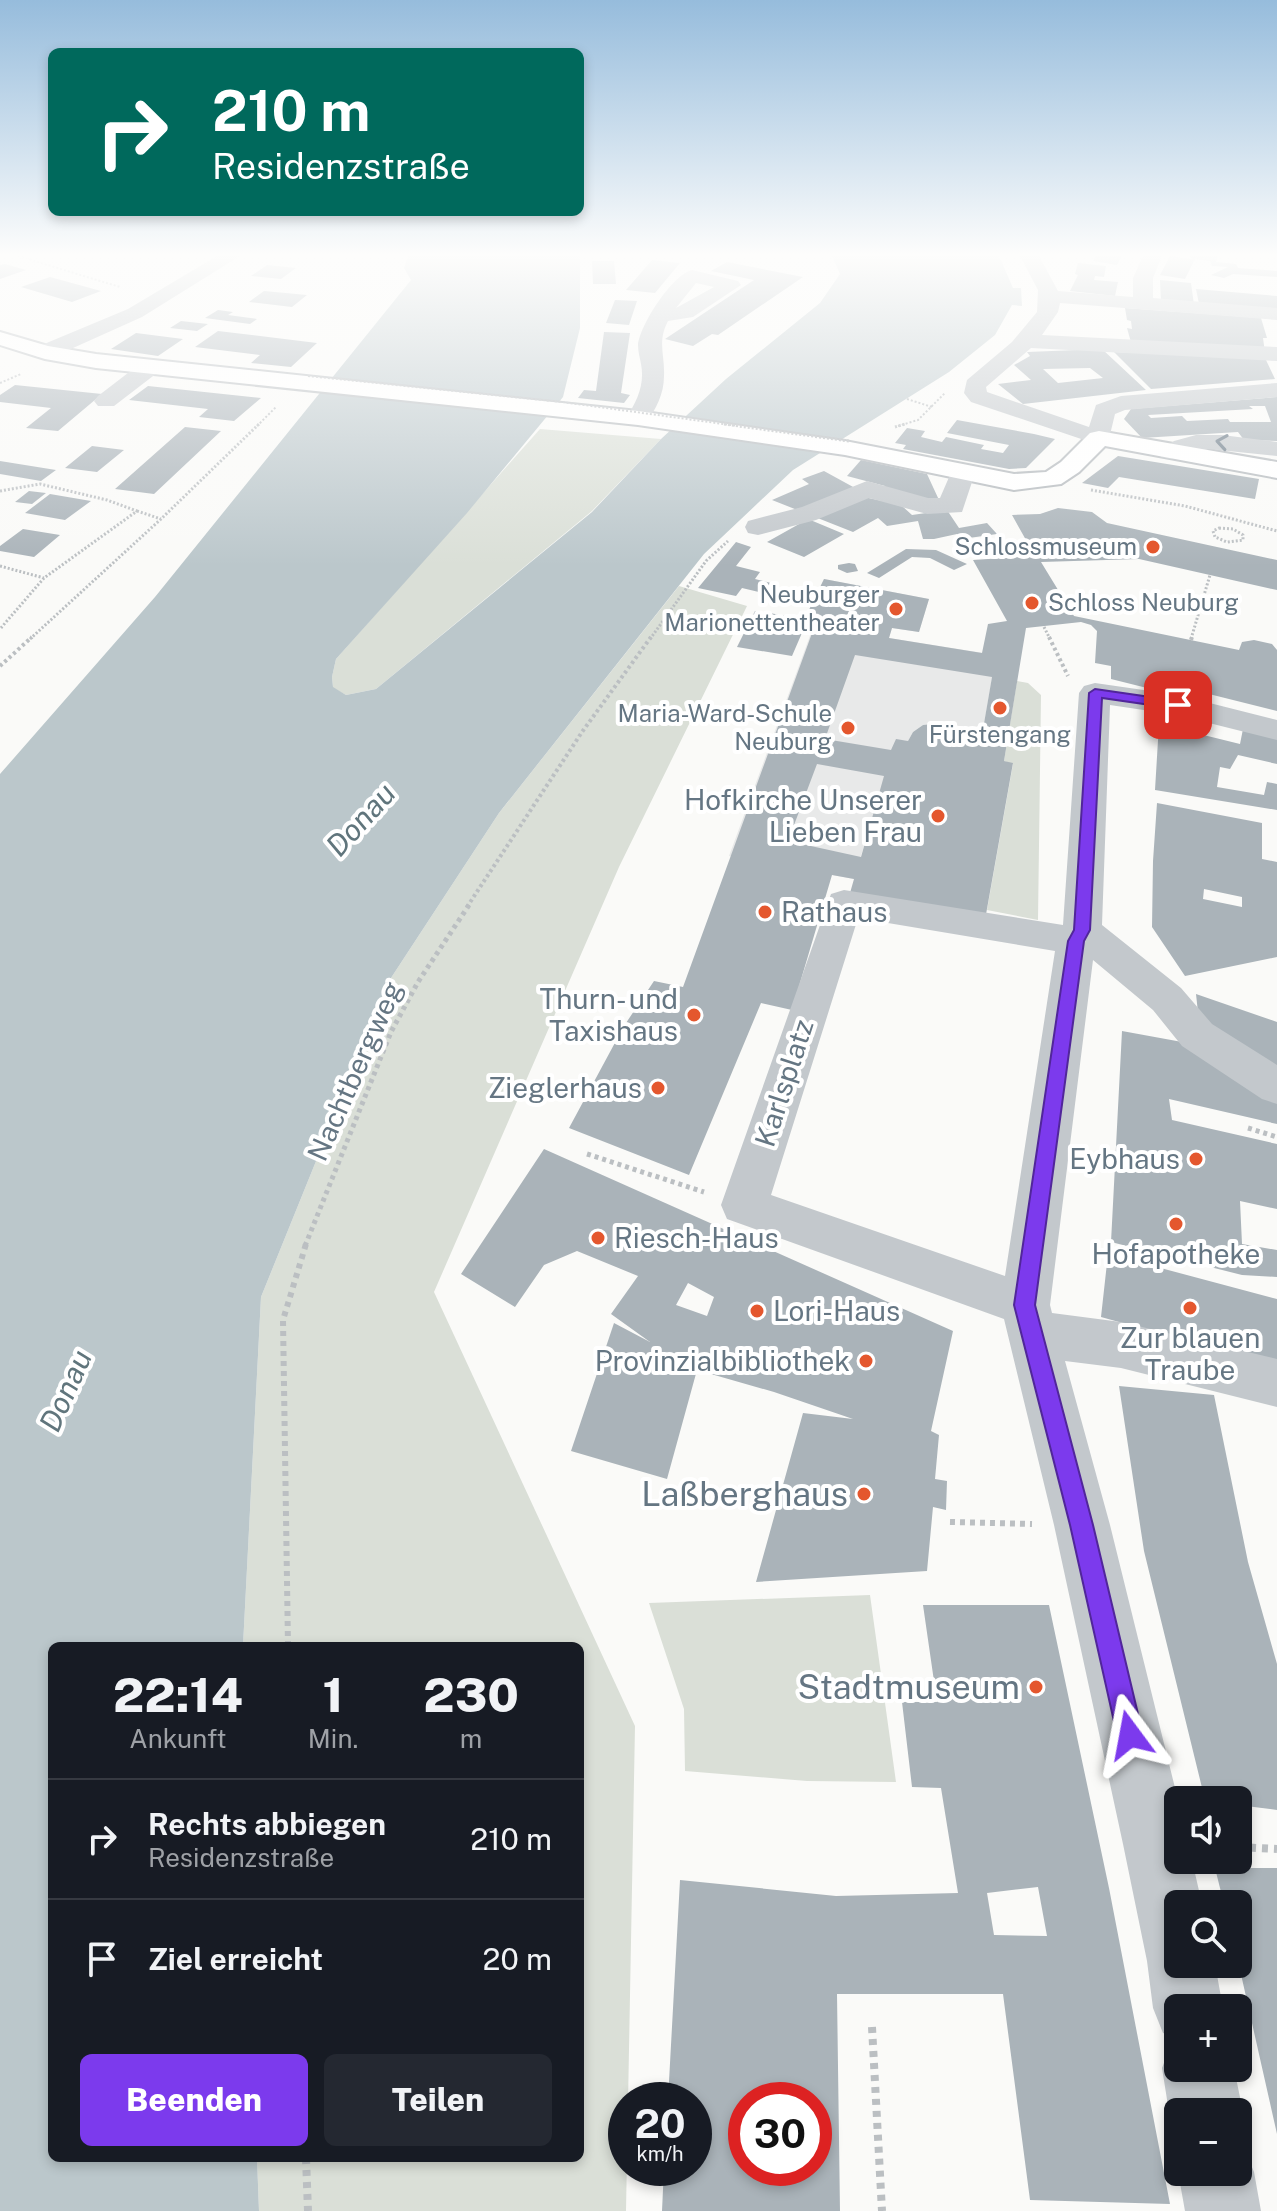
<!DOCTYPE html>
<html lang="de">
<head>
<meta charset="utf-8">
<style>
	:root { --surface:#171b24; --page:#242831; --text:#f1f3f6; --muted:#9ea1a6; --line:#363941; --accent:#7c3aed }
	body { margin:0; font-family:"Public Sans",sans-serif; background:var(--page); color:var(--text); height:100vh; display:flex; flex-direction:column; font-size:30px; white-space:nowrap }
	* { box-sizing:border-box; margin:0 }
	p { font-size:26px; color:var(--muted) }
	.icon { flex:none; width:44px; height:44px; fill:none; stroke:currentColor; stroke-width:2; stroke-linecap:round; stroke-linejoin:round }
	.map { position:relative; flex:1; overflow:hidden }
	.side { position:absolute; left:48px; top:1642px; width:536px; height:520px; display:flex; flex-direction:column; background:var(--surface); border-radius:12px; box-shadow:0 4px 12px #0003 }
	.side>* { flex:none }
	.banner { position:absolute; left:48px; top:48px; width:536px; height:168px; border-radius:12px; box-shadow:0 4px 12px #0003; background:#00695c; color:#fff; overflow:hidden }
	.tools { position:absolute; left:1164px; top:1786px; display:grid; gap:16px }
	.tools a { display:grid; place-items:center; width:88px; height:88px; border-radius:12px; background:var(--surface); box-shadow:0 4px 12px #0003; font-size:40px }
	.speed { position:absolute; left:608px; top:2082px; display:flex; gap:16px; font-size:40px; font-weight:700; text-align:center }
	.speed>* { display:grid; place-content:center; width:104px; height:104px; border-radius:50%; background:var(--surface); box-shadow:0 4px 12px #0003; line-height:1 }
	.speed small { font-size:20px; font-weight:400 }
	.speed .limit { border:12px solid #d22; background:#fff; color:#111 }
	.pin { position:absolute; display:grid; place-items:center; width:68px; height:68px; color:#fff; margin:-34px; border-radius:16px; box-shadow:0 4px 12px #0006 }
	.me { position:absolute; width:88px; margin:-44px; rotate:347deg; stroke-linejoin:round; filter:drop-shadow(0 0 6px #0008) }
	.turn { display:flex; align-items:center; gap:28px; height:168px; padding:0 32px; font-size:36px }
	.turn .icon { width:104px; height:104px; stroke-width:2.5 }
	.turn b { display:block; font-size:56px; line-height:68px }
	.eta { display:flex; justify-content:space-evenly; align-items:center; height:136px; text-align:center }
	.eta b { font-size:48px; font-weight:800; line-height:56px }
	.button { display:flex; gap:16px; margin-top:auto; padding:16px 32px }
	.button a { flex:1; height:92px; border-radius:12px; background:var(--accent); color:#fff; font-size:32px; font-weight:800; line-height:92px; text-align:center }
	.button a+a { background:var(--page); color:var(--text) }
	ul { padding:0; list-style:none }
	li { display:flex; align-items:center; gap:24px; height:120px; padding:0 32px; border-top:2px solid var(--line) }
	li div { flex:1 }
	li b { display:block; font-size:30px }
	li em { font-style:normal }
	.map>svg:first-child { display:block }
	.built { fill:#e8e9e9 }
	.green { fill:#dadfd7 }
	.water { fill:#bbc7cb }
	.building { fill:#aab3b9; fill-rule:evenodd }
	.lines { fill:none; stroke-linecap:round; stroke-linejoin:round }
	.major-casing { stroke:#b5babe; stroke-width:4 }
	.path-far5 { stroke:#bbbfc2; stroke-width:2; stroke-dasharray:2 2; stroke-linecap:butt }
	.path-far4 { stroke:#bbbfc2; stroke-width:3; stroke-dasharray:2 2; stroke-linecap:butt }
	.path-far3 { stroke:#bbbfc2; stroke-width:4; stroke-dasharray:3 3; stroke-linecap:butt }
	.path-far2 { stroke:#bbbfc2; stroke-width:5; stroke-dasharray:4 4; stroke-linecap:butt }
	.path-far1 { stroke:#bbbfc2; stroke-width:6; stroke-dasharray:5 5; stroke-linecap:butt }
	.path { stroke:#bbbfc2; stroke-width:8; stroke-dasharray:6 6; stroke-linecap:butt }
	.minor { fill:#c3c8cc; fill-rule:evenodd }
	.major { fill:#fff; fill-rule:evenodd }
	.path-bridge-far1 { stroke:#bbbfc2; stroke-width:2; stroke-dasharray:2 2; stroke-linecap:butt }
	.path-bridge { stroke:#bbbfc2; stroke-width:3; stroke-dasharray:2 2; stroke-linecap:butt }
	.oneway { stroke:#6a7a87 }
	.route { fill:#7c3aed; stroke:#51269a; stroke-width:2 }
	.poi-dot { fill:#e4572e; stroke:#fff; stroke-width:3 }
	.labels { text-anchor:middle; stroke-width:8; stroke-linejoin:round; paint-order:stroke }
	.far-poi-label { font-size:24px; fill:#657683; stroke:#fff; text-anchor:end }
	.poi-label { font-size:28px; fill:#657683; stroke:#fff; text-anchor:end }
	.street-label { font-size:28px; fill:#657683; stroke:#fff }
	.water-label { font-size:30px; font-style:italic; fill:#60757c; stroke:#fff }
	.near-poi-label { font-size:34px; fill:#657683; stroke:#fff; text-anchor:end }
</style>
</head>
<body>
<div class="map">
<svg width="1277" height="2211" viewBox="0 0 1277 2211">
	<rect width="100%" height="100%" fill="#fafaf8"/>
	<path class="built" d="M824,579l105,20 -10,33 -27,-4 -3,10 107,17 -14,80 -26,-10 -15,-2 -18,2 -10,7 -5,9 -12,-1 -42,139 -125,-23 89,-242 -10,-2z"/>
	<path class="green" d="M540,429l121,10 -69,72 -216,178 -30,6 -13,-7 -1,-11 4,-18z
		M679,586l68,20 -128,261 -185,425 201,434 -9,485h-367l-2,-53h323v-512h-337l18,-349 128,-316 110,-168z
		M1017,681l11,2 13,12 -3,225 -51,-10 26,-146 -9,-3z
		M870,1595l26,187 -89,-1 -122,-10 -1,-62 -35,-106z"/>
	<path class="water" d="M408,256h172v72l-17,69 -96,116 -131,146 -4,18 1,10 13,8 30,-6 216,-177 69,-73 65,-60 94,-76 20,-29 -8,-18h167l14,32h8l1,18 -10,-1 -17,30 -46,37 -156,98 -89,84 -205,259 -110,168 -128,316 -18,349h-191v512h205l2,53h-259v-1437l155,-177 256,-317 -7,-12z"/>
	<path class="building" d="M1096,256h26l-5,9 -24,-4z
		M1170,256l22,3 -3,-3h29l-2,6 20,2 2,4 39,3v6l-44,-3 -9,4 -13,-3 17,-8 -16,-1 -2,-5 -15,-2 -10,20 -25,-4z
		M652,260l28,3 -25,30 -29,-3z
		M592,261h22l2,23h-23z
		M727,262l76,15 -85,58 -6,-1 -19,12 -28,-7 89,-59 -43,-9z
		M1078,263l28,3 -2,11 -9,-1 -1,4 24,2 -3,14 -45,-5 8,-16 -3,-1z
		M5,264l21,6 -26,9v-14z
		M267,265l29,3 -15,11 -30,-3z
		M50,277l51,14 -29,11 -51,-15z
		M1160,280l31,3 3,22 -33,-3z
		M1196,289l81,7v14l-78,-6z
		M264,291l43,4 -15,12 -43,-5z
		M615,300l22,1 -8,24 -23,-2z
		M1125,308l136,10 6,20h-4l3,22 9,19 -124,10 -37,-37 20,1 -7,-25 5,1 -1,-8 -4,-1z
		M218,310l15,2 -5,3 29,4 -7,5 -45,-6z
		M181,321l27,3 -11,7 -27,-3z
		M218,331l99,12 -26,24 -40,-4 9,-8 -65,-8z
		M604,332l26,1 -9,60 9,2 -6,8 -46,-5 6,-8 12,1z
		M136,333l47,6 -25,17 -47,-7z
		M1102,349l44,41 -123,14 -25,-20 33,-4 -17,-15 16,-9 -3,-4zM1090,368l13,10 -45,5 -15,-14z
		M15,385l87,9 -44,37 -32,-3 25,-20 -51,-6v-7z
		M148,386l113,12 -27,23 -35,-4 9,-8 -79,-9z
		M1277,397v44l-33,-1 -6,-8 -96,6 -18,-19 7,-10zM1249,406h16l6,16h-41l-2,-3 -41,2 -5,-5 -31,2 -3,-3 105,-6z
		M957,420l77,14 21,5 -29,29 -17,1 -106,-20 3,-4 -11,-2 12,-15 18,3 -4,6 21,5 4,-5 38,8 -3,4 22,4 6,-8 -62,-12z
		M185,427l36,4 -67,63 -39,-5z
		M92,446l32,4 -27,22 -32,-4z
		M1118,456l141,23 -4,20 -136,-22 -11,11 -26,-5z
		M861,460l66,14 12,26 -53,-8 -1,-6 -38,-10z
		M0,461l56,9 -15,11 -41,-7z
		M824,471l31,17 9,9 37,8 11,10 35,-5 12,18 28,-5 10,11 -35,5 -5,-5 -23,5h-11l-5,-18 -31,5 -9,-8 -25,14 -81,-32 37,-16 -7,-5z
		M29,491l17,2 -14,11 -17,-2z
		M50,494l41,7 -26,19 -40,-7z
		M1058,508l34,4 15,11 170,37v30l-138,-31 -98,3 33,54 165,34 3,-8 12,-2 18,4 5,6v61l-76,-19 -2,9 -88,-22v-13l-16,-3 2,-32 -6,-6 -10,-3 -55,6 -22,133 9,2 -28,157 -135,-27 4,-14 -22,-4 -40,135 -31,-7 -72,172 -120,-47 55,-102 30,-45 29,6 136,-373 -11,-2 16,-33 105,20 -10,33 -27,-4 -3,10 93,15 6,-29 19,-3 -34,-61 62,-4 -23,-41 28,-1zM855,655l137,22 -10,58 -41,-12 -18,2 -10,7 -5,9 -12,-2 -5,11 -66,-11zM817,764l67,12 -23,81 -73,-16z
		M808,519l36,15 -40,23 -37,-15z
		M23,529l37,6 -26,22 -34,-6v-5z
		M736,542l15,5 -15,19 24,6 -5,7 16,4 -8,10 -21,-5 -6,8 -38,-8z
		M906,549l30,1 31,14 -13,6 -24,-12 -18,-1 -33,21 -12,-5z
		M849,563l6,1 3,7 -11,2 -9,-4v-4z
		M755,611l53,8 -16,37 -55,-9z
		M1159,724l81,20 3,-15 34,8v27l-39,-9 -8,14 -10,-2 -3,20 47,8 3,-13 10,2v26l-122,-20z
		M1157,803l105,20v36l15,3v95l-92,19 -33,-49 1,-66zM1204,889l38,8v10l-39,-8z
		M1196,994l81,28v59l-77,-50z
		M1122,1031l71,13 84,49v31l-108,-25 3,21 105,24v65l-37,-8 2,43 35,6v27l-35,-2 -131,-33z
		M544,1149l409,182 -22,100 8,4 -4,44 12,2 -1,29 -13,-3 -6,64 -171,11 47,-169 50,6 -79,-27 -77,-22 -30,109 -96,-28 43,-128 36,19 -39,-28 27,-38 -61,-25 -33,14 -29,42 -54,-33zM688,1283l26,14 -7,19 -31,-11z
		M1108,1254l169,45v67l-176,-49z
		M1119,1386l95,9 34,167 29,102v146l-39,-5v-5h-33l-61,-249z
		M923,1605h126l60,283 61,316 -140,-4 -27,-206h-166l3,217h-178l2,-43h30v-68h-26l12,-220 156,16 122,-3 -17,-105 -29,-1 -10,-85h35zM1038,1887l9,49 -53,-1 -7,-42zM746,2100h68v68h-68z
		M1215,1868h62v266l-39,-173v-57h-14z"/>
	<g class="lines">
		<defs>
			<path id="major" d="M0,332l48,14 48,8 542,57 207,30 169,33 32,-2 15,-10 29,-29 9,-2 178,31v16l-172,-32 -26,26 -18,12 -47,6 -169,-35 -207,-30 -542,-57 -51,-9 -45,-14z"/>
		</defs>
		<use href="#major" class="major-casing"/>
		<path class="path-far5" d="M18,256l102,31
			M0,383l21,-9
			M907,399l25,8
			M257,426l19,-19
			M898,426l20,-6 27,-27"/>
		<path class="path-far4" d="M895,427l10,-3
			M1091,490l94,16 92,25
			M0,491l40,-7 67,16 30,11 -93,67 -44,51
			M137,511l24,8
			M1219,528l14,1 10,6v5l-16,2 -12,-5 -2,-6z
			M984,536l19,22
			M0,566l44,12
			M1044,627l6,12
			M30,639l131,-120 98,-95
			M650,639l56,-78 22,-20
			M1191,639l19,-64"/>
		<path class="path-far3" d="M1049,637l19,39
			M1191,640l1,-3
			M0,666l32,-29
			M467,907l115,-175 69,-95"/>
		<path class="path-far2" d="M1248,1128l29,9
			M587,1154l117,38
			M305,1246l86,-214 27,-50 51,-77"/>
		<path class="path-far1" d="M950,1522l82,2
			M288,1646l-5,-326 23,-76"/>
		<path class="path" d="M1238,1847l39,2
			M872,2027l10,184
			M306,2158l2,53"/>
		<path class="minor" d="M217,256h23l-98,61 -89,40h-16l-3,-5 3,-5 91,-38z
			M1020,256h19l19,35 75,6v-19l10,-22h19l-9,22v20l124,10v12l-217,-17 -2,9 -16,23 235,12v14l-246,-13 -45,39 1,5 102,35 7,-22 25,-9 156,-13v14l-152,13 -10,4 -7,29 -9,2 -128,-43 -7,-9 3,-13 45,-38 25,-30 1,-22z
			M692,270l46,11 3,4 -48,32 -25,4c-11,21 -3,34 -4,55 0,18 -8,33 -18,47h-16l-4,-5c11,-16 19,-34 15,-54 -1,-6 -3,-12 -3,-19 2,-20 34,-70 54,-75zM696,283l18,4 -38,21z
			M149,361l11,7 -3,5 -43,33h-16l-4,-5 4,-5 43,-33z
			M1196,435h26l55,7v14l-68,-7 -39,10 -9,-2 -3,-5 16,-11z
			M962,465l9,3 4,5 -13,39 -35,2 -58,-16 -53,22 -58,15 -10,-2 -3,-6 3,-6 54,-14 65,-26 61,17h12l13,-30z
			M1095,683l83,12 99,25v20l-100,-25 -67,-10 -8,220 79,63 31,36 65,41v39l-15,-5 -80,-53 -29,-36 -60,-50 -43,345 2,8 69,9 156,37v48l-156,-39 -56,-7 45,164 68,275v60h14l10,44h-24v60h37l8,44h-45v31l-15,-6 -10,-25 -6,-47 -24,-117 -69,-319 -50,-206 -277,-100 -6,-14 110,-311 13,-4 219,35 16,-232 5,-7zM858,918l197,33 -50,325 -234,-81z
			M1178,2040v28h56l9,44 -5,12v-12h-60v21l-9,-21 -7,-44 10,-26z
			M1238,2143l5,2 11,27 7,39h-76l-7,-39h60z"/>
		<use href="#major" class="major"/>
		<path class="path-bridge-far1" d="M308,376l254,26 176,24"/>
		<path class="path-bridge" d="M724,424l125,17"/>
	</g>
	<defs><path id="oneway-chevron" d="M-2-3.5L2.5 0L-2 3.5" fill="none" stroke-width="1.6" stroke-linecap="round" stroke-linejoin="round" transform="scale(2)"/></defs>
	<use class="oneway" href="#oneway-chevron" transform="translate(1222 442) rotate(-171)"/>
	<linearGradient id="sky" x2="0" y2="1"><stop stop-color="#96bcdc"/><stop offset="0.45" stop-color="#fdfdfc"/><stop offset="1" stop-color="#fdfdfc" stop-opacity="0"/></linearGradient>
	<rect width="1277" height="566" fill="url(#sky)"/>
	<path class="route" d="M1095,689l83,12 7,4 -7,4 -76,-11 -12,232 -6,11 -49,364 58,220 50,210 -4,9 -9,4 -9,-4 -4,-9 -47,-210 -56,-220 54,-364 6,-11 15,-237z"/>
	<g class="poi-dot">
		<circle cx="1153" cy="547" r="8"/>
		<circle cx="1032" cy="603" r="8"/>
		<circle cx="896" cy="609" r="8"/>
		<circle cx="1000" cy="708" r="8"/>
		<circle cx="848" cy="728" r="8"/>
		<circle cx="938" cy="816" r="8"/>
		<circle cx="765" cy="912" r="8"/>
		<circle cx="694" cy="1015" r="8"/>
		<circle cx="658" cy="1088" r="8"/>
		<circle cx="1196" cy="1159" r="8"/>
		<circle cx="1176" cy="1224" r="8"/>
		<circle cx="598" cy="1238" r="8"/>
		<circle cx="1190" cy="1308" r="8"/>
		<circle cx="757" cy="1311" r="8"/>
		<circle cx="866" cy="1361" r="8"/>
		<circle cx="864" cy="1494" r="8"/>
		<circle cx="1036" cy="1687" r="8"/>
	</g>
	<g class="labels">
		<g class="far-poi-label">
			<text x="1137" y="555">Schlossmuseum</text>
			<text x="880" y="603">Neuburger<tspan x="880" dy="28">Marionettentheater</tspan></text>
			<text x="1048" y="611" text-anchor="start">Schloss Neuburg</text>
			<text x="832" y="722">Maria-Ward-Schule<tspan x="832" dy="28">Neuburg</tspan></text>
			<text x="1000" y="743" text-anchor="middle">Fürstengang</text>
		</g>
		<g class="poi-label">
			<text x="922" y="810">Hofkirche Unserer<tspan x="922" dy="32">Lieben Frau</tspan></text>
			<text x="781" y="922" text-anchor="start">Rathaus</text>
			<text x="678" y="1009">Thurn- und<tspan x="678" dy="32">Taxishaus</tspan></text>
			<text x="642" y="1098">Zieglerhaus</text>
			<text x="1180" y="1169">Eybhaus</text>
			<text x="614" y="1248" text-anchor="start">Riesch-Haus</text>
			<text x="1176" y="1264" text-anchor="middle">Hofapotheke</text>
			<text x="773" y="1321" text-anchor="start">Lori-Haus</text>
			<text x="1190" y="1348" text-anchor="middle">Zur blauen<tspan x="1190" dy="32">Traube</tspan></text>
			<text x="850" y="1371">Provinzialbibliothek</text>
		</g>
		<g class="street-label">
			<text transform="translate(355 1071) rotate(-66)" y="10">Nachtbergweg</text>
			<text transform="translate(784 1083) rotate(-72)" y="10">Karlsplatz</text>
		</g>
		<g class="water-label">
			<text transform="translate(361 820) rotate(-48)" y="10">Donau</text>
			<text transform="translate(66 1391) rotate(-66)" y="10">Donau</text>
		</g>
		<g class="near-poi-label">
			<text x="848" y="1506">Laßberghaus</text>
			<text x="1020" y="1699">Stadtmuseum</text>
		</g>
	</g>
</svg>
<div class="tools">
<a><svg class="icon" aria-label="sound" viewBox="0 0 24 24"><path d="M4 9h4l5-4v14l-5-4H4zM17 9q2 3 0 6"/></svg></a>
<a><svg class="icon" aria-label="search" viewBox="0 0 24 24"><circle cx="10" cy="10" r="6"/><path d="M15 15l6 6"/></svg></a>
<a>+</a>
<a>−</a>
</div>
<div class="speed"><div>20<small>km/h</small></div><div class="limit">30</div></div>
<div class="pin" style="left:1178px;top:705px;background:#d93025"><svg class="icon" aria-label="arrive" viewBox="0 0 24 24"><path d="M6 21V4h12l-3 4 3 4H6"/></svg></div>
<svg class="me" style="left:1130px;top:1735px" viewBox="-20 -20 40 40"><path d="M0-17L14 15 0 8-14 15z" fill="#7c3aed" stroke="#fff" stroke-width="4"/></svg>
<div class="banner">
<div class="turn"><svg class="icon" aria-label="right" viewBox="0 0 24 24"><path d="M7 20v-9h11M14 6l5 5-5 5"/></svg><div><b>210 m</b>Residenzstraße</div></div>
</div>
<section class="side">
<div class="eta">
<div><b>22:14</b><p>Ankunft</p></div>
<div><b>1</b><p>Min.</p></div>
<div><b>230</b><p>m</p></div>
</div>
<ul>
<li><svg class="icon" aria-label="right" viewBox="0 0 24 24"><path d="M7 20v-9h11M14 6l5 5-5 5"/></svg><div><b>Rechts abbiegen</b><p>Residenzstraße</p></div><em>210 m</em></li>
<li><svg class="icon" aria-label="arrive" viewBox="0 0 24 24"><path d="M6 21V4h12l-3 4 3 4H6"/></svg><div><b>Ziel erreicht</b></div><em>20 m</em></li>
</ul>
<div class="button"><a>Beenden</a><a>Teilen</a></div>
</section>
</div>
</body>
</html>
